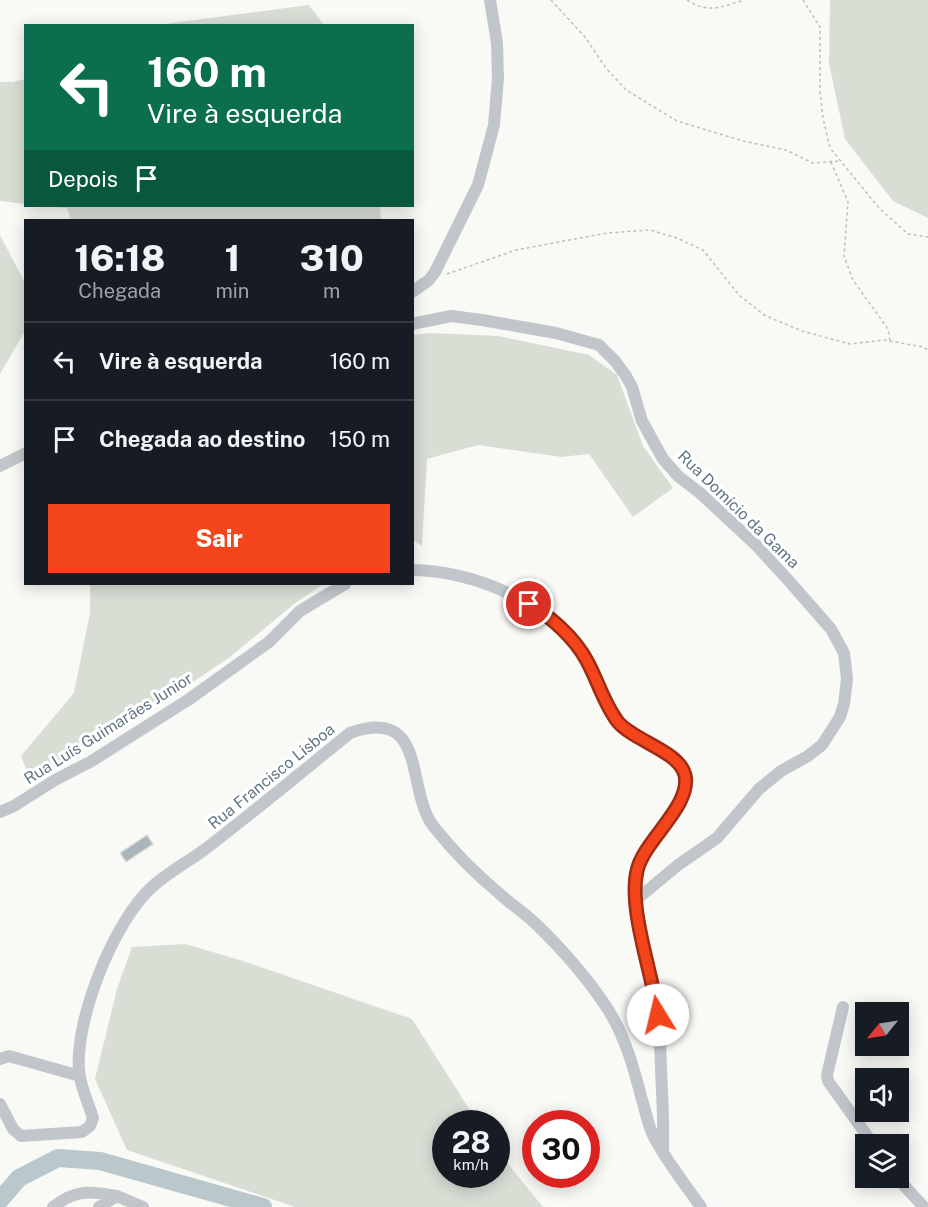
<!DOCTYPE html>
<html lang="pt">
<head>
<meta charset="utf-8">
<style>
	:root { --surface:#171b24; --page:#242831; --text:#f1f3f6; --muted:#9ea1a6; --line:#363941; --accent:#f3441c }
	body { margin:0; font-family:"Public Sans",sans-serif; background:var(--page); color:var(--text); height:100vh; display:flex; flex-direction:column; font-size:22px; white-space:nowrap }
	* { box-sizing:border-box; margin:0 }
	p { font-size:20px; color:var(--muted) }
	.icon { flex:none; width:33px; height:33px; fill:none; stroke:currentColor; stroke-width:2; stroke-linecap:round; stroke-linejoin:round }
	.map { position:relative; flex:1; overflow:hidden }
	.sheet { position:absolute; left:24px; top:219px; width:390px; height:366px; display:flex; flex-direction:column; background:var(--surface); border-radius:0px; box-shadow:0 3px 15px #0003 }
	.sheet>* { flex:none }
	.top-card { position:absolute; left:24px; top:24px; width:390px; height:183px; border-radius:0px; box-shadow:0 3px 15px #0003; background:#0b6e4f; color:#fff; overflow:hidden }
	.needle { width:39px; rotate:240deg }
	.buttons { position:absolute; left:855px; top:1002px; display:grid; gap:12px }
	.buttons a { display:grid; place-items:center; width:54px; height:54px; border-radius:0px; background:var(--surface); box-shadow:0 3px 15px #0003; font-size:30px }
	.speed { position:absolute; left:432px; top:1110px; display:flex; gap:12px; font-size:30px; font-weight:700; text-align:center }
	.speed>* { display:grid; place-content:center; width:78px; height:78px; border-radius:50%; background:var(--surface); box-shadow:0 3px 15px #0003; line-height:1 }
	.speed small { font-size:15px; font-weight:400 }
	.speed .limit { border:9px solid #d22; background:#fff; color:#111 }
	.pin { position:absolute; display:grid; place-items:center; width:51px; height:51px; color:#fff; margin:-26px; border:3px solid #fff; border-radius:50%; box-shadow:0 2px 6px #0007 }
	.me { position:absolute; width:66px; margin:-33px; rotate:351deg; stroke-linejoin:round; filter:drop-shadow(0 0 4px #0008) }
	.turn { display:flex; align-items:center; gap:21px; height:126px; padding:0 24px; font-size:27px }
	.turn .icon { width:78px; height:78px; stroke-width:2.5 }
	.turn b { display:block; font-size:42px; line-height:51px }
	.then { display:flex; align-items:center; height:57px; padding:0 24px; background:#0003; gap:12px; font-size:22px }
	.eta { display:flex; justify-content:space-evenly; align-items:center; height:102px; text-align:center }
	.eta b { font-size:36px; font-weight:800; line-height:42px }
	.cta { display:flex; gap:12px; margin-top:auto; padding:12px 24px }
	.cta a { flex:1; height:69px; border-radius:0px; background:var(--accent); color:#fff; font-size:24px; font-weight:800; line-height:69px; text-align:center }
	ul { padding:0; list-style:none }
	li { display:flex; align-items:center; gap:18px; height:78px; padding:0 24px; border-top:2px solid var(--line) }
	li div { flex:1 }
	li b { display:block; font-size:22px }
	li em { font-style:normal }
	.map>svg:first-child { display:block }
	.green { fill:#d9ded5 }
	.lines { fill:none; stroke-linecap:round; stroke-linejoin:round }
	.river { stroke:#bac8cc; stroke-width:18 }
	.building { fill:#aab4bb; stroke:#dbdbd8; stroke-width:1.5 }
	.path { stroke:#bbbfc2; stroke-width:1.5; stroke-dasharray:3 3; stroke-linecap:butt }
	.minor { stroke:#c1c6ca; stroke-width:12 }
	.route-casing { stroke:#9e2c12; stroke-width:15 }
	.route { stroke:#f3441c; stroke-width:10 }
	.labels { text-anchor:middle; stroke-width:6; stroke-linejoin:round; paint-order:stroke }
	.street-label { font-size:16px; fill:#617684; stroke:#fff }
</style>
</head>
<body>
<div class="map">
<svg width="928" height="1207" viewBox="0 0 928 1207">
	<rect width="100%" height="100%" fill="#f9f9f6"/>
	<path class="green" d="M830,0h98v218l-35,-17 -48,-62 -16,-76z
		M309,5l15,20h-158l5,-2z
		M25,79h1l-1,125 -25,-3v-119h13z
		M44,206h336l1,14h-310l-4,-12z
		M0,235l25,48 1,46 -26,45z
		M432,333l66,3 91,19 28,20 26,71 30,42 -40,29 -44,-63 -28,3 -83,-12 -51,14 -5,87 -10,-7v-204z
		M90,584h233l-29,20 -64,53 -71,48 -43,12 -3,11 -53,38 -31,10 -8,-20 53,-63 16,-80z
		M185,944l55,16 172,59 66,104 -32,1v50h50l1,-24 46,57h-248l-168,-57 -32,-71 22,-90 15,-42z"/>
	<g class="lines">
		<path class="river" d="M0,1200l19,-22 39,-20 42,3 163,46"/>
	</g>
	<path class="building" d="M147,835l6,9 -27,18 -6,-9z"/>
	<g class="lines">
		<path class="path" d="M551,0l34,37 21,31 20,22 51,31 66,20 43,9 27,13 27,-2
			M687,0c21,14 34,7 57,0
			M803,0l17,27v64l3,27 7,30 49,60 29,26 20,3
			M831,162l17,40 -4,54 9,24 35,49 2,12
			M447,274l69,-24 91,-17 43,-3 27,8 26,12 36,45 25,20 38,16 48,13 34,-4 39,7 5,3"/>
		<path class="minor" d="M412,292l17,-12 6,-8 43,-87 16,-60 4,-47 -1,-35 -7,-43
			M412,324l39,-8 31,4 74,13 43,12 16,16 11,15 6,11 10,34 21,38 15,17 22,17 55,51 34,37 42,48 13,24 3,26 -3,25 -4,13 -18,28 -14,11 -27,15 -22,18 -42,49 -39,27 -42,35
			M0,466l26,-13
			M412,570c63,1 143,34 175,91 11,20 17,48 34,64 17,15 57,28 63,49 10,33 -44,68 -48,100 -4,42 12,81 19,121 5,24 5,48 6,72 1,28 3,55 2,82
			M0,812l14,-6 41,-26 35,-18 98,-62 81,-58 31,-31 45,-27
			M843,1007l-16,68 1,6 45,63
			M0,1059l9,-3 71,20
			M0,1104l13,25 8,7 61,-4 8,-6 3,-8c-5,-16 -13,-32 -14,-48 -4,-51 35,-149 73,-183 16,-15 38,-26 56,-40 48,-37 95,-76 142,-114 79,-28 55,58 84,94 19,24 43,48 67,68 11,10 24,18 35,29 27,26 53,56 73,87 17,28 25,58 33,89 4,12 6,25 11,35 13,26 32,49 48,72
			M897,1178l27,29
			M53,1207c23,-18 37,-16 64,-11
			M99,1207l18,-11 26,11"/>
	</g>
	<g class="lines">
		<defs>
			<path id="route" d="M529,604c21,12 46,34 58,57 11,20 17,43 31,61 16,19 61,29 67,53 7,31 -42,66 -48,96 -9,38 16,104 21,144"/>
		</defs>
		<use href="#route" class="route-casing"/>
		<use href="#route" class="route"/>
	</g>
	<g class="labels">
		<g class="street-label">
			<text transform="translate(739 509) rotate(44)" y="6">Rua Domício da Gama</text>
			<text transform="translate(108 728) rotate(-32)" y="6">Rua Luís Guimarães Junior</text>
			<text transform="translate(271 776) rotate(-39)" y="6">Rua Francisco Lisboa</text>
		</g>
	</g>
</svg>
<div class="buttons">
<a><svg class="needle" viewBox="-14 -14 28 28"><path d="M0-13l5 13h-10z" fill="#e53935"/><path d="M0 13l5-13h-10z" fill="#9ea1a6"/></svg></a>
<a><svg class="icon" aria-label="sound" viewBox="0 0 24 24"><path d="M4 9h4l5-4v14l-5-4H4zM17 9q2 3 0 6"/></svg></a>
<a><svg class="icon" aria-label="layers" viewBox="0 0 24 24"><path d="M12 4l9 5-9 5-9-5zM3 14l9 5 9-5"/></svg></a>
</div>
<div class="speed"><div>28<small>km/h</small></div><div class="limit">30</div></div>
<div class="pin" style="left:529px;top:604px;background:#d93025"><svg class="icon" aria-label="arrive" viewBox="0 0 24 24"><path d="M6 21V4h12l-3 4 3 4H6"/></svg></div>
<svg class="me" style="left:658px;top:1015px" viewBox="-20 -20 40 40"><circle r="19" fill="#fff"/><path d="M0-13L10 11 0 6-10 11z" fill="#f3441c"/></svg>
<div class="top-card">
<div class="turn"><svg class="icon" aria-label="left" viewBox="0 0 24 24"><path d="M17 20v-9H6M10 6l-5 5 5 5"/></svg><div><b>160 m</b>Vire à esquerda</div></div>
<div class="then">Depois<svg class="icon" aria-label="arrive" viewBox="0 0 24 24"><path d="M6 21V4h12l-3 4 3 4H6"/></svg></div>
</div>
<section class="sheet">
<div class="eta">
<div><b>16:18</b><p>Chegada</p></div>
<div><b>1</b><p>min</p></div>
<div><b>310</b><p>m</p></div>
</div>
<ul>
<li><svg class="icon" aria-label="left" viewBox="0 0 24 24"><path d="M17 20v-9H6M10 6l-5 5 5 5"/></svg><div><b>Vire à esquerda</b></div><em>160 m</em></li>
<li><svg class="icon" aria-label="arrive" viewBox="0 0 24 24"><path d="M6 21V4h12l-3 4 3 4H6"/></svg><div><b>Chegada ao destino</b></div><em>150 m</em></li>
</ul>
<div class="cta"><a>Sair</a></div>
</section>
</div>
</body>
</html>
